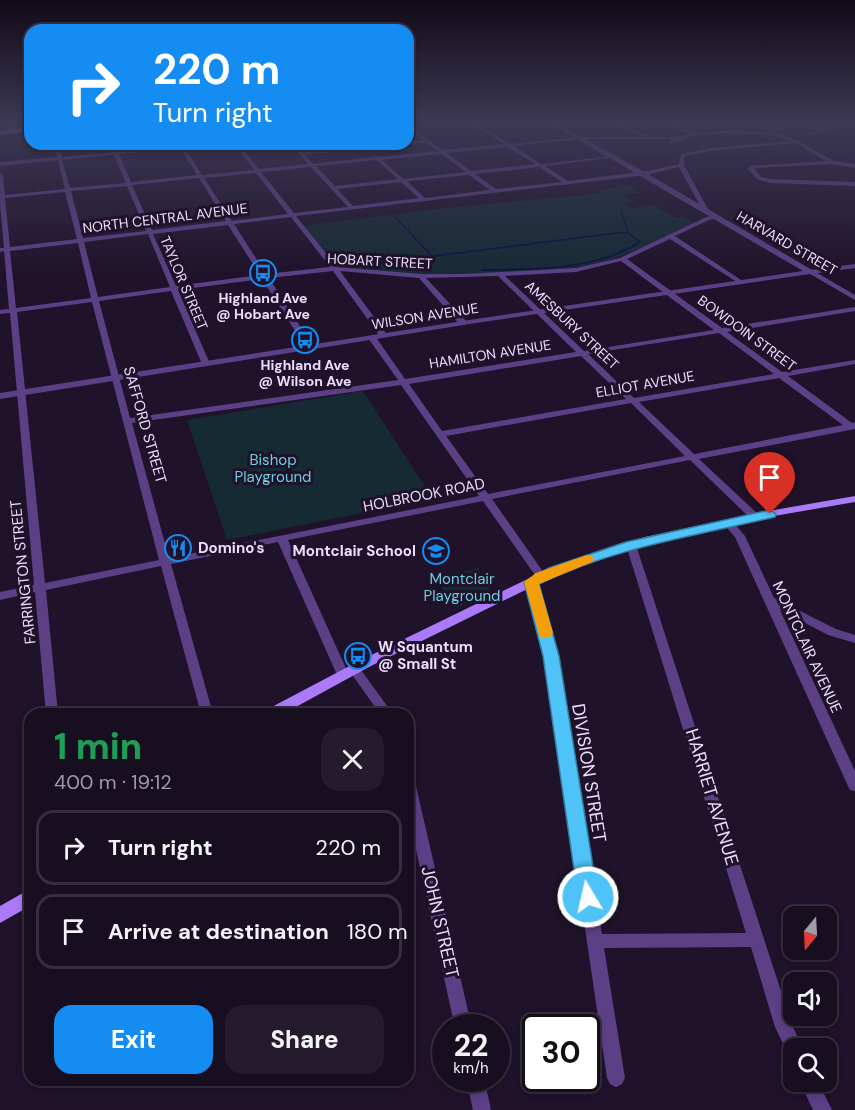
<!DOCTYPE html>
<html lang="en">
<head>
<meta charset="utf-8">
<style>
	:root { --surface:#170e20; --page:#241c2d; --text:#f1f3f6; --muted:#9e9ca5; --line:#362e3e; --accent:#148cf2 }
	body { margin:0; font-family:"DM Sans",sans-serif; background:var(--page); color:var(--text); height:100vh; display:flex; flex-direction:column; font-size:22px; white-space:nowrap }
	* { box-sizing:border-box; margin:0 }
	p { font-size:20px; color:var(--muted) }
	.icon { flex:none; width:33px; height:33px; fill:none; stroke:currentColor; stroke-width:2; stroke-linecap:round; stroke-linejoin:round }
	.map { position:relative; flex:1; overflow:hidden }
	.sheet { position:absolute; left:24px; top:708px; width:390px; height:378px; display:flex; flex-direction:column; background:var(--surface); border-radius:18px; box-shadow:0 3px 9px #0003,0 0 0 2px var(--line) }
	.sheet>* { flex:none }
	.banner { position:absolute; left:24px; top:24px; width:390px; height:126px; border-radius:18px; box-shadow:0 3px 9px #0003,0 0 0 2px var(--line); background:#148cf2; color:#fff; overflow:hidden }
	.needle { width:39px; rotate:198deg }
	.fabs { position:absolute; left:783px; top:906px; display:grid; gap:12px }
	.fabs a { display:grid; place-items:center; width:54px; height:54px; border-radius:12px; background:var(--surface); box-shadow:0 3px 9px #0003,0 0 0 2px var(--line); font-size:30px }
	.speed { position:absolute; left:432px; top:1014px; display:flex; gap:12px; font-size:30px; font-weight:700; text-align:center }
	.speed>* { display:grid; place-content:center; width:78px; height:78px; border-radius:50%; background:var(--surface); box-shadow:0 3px 9px #0003,0 0 0 2px var(--line); line-height:1 }
	.speed small { font-size:15px; font-weight:400 }
	.speed .limit { border:3px solid #111; border-radius:9px; background:#fff; color:#111 }
	.pin { position:absolute; display:grid; place-items:center; width:51px; height:51px; color:#fff; margin:-62px -26px; border-radius:50% 50% 50% 0; rotate:-45deg; box-shadow:0 0 6px #0007 }
	.pin .icon { rotate:45deg }
	.me { position:absolute; width:66px; margin:-33px; rotate:351deg; stroke-linejoin:round; filter:drop-shadow(0 0 4px #0008) }
	.turn { display:flex; align-items:center; gap:21px; height:126px; padding:0 30px; font-size:27px }
	.turn .icon { width:78px; height:78px; stroke-width:2.5 }
	.turn b { display:block; font-size:42px; line-height:51px }
	.round { display:grid; place-items:center; flex:none; width:63px; height:63px; border-radius:18px; background:var(--page) }
	.headline { display:flex; align-items:center; justify-content:space-between; height:102px; padding:0 30px }
	h1 { font-size:36px; font-weight:800; line-height:45px; color:#1e9e55 }
	.action { display:flex; gap:12px; margin-top:auto; padding:12px 30px }
	.action a { flex:1; height:69px; border-radius:18px; background:var(--accent); color:#fff; font-size:24px; font-weight:800; line-height:69px; text-align:center }
	.action a+a { background:var(--page); color:var(--text) }
	ul { padding:0; list-style:none }
	li { display:flex; align-items:center; gap:18px; height:75px; margin:0 12px 9px; padding:0 18px; border:3px solid var(--line); border-radius:18px }
	li div { flex:1 }
	li b { display:block; font-size:22px }
	li em { font-style:normal }
	.map>svg:first-child { display:block }
	.green { fill:#162a34 }
	.lines { fill:none; stroke-linecap:round; stroke-linejoin:round }
	.stream { stroke:#0e0e47; stroke-width:1.5 }
	.minor { fill:#5c4086; fill-rule:evenodd }
	.tertiary { fill:#5c4086; fill-rule:evenodd }
	.secondary { fill:#aa7af8; fill-rule:evenodd }
	.route { fill:#4fc3f7; stroke:#337fa1; stroke-width:1.5 }
	.slow { fill:#f59e0b }
	.labels { text-anchor:middle; stroke-width:6; stroke-linejoin:round; paint-order:stroke }
	.far-street-label { font-size:14px; fill:#ecddfd; stroke:#1f122a }
	.far-poi-label { font-size:14px; font-weight:bold; fill:#ecddfd; stroke:#1f122a }
	.street-label { font-size:15px; fill:#ecddfd; stroke:#1f122a }
	.park-label { font-size:15px; fill:#6ccfdb; stroke:#1f122a }
	.poi-label { font-size:15px; font-weight:bold; fill:#ecddfd; stroke:#1f122a; text-anchor:start }
	.near-street-label { font-size:18px; fill:#ecddfd; stroke:#1f122a }
</style>
</head>
<body>
<div class="map">
<svg width="855" height="1110" viewBox="0 0 855 1110">
	<rect width="100%" height="100%" fill="#1f122a"/>
	<path class="green" d="M628,186l12,7 -19,2 14,7 -9,2 6,4 20,-3 25,13 5,-1 12,5c-29,14 -58,30 -88,39 -29,9 -61,9 -91,11 -58,3 -125,6 -182,-6l-31,-40 143,-18 141,-13 16,-3 -2,-2z
		M363,391l70,108 -206,41 -40,-120z
		M478,568l13,24 -34,16 -24,-31z"/>
	<g class="lines">
		<path class="stream" d="M621,211l7,21
			M394,216l37,39
			M347,267l270,-34h11l12,9c-45,29 -106,27 -158,28"/>
		<path class="minor" d="M7,121h4l2,12 -4,-1z
			M469,121h5l36,23 70,-7h63l-35,-16h6l34,14v2h30l11,-3 -30,-13h6l30,12 47,-3 40,5 15,5 37,21 21,3v4l-22,-4 -79,4 7,9 9,2 85,3v4l-85,-3 -13,-4 -9,-10 2,-3 76,-5 -30,-18 -85,8 -26,5 -1,9 25,46 -3,2 -3,-2 -24,-44 -32,8 -351,41 41,51 84,7h43l112,-6 44,-10 86,-41 11,-1v2l-8,2 -34,16 69,46v2h-4l-70,-45 -43,20 95,69 133,-21v4l-128,21 55,40 73,-12v4l-67,12 64,47 3,-1v7l-156,30 60,56 1,2 -5,3 -4,-1 -61,-59 -198,39 54,77 -5,3 -4,-1 -54,-77 -195,39 61,135 -2,3h-8l-2,-3 -59,-133 -107,22 42,150h-12l-40,-148 -115,24 12,124h-12l-11,-122 -35,8v-8l34,-7 -24,-272 -10,1v-4l9,-1 -5,-58 -4,1v-4h4l-4,-44v-31l3,2 2,20 60,-6 -7,-29 -58,6v-4l57,-5 -3,-13h4l4,13 51,-5 -3,-8h4l4,7 61,-5 -1,-2h35l-28,4 17,27 52,-5 -20,-26h5l20,25 49,-5 -18,-20h5l8,8 82,-8h16l-96,11 8,9 61,-7 -1,-1 2,-1 4,2 59,-6 -12,-8 -18,1h-2h2v-2l15,-2 -15,-11v-3l35,24 61,-6zM725,133l47,2 19,6 -80,7 -30,6 -2,10 -32,7 -79,10 -23,-15 71,-9 -2,-1 -73,8 -27,-18 66,-7h94l-5,4 2,1 22,-8zM508,147l27,17 -64,7 -24,-18zM180,148l17,27 -66,7 -12,-28zM441,154l25,18 -63,7 -21,-19zM114,155l12,28 -56,5 -8,-28zM377,160l21,19 -63,7 -19,-20zM311,167l37,40 -54,6 -33,-41zM539,167l23,15 -66,7 -21,-15zM256,173l32,41 -56,7 -28,-43zM469,175l21,15 -65,8 -18,-17zM199,178l27,43 -74,9 -20,-45zM401,182l18,16 -66,8 -16,-17zM127,186l19,45 -63,7 -12,-47zM65,192l12,47 -67,8 -5,-49zM291,217l39,50 -64,7 -32,-50zM228,225l32,50 -84,11 -23,-52zM148,234l22,53 -72,10 -14,-55zM78,243l13,55 -75,10 -6,-57zM621,261l93,69 -130,21 -79,-75 71,-4zM333,271l48,67 7,-2 -48,-65 79,7 41,47h3l4,-2 -1,-2 -40,-43 72,-2 78,76 -171,27 -30,-43h-3l-4,2 30,42 -268,38 -31,-117 72,-10 31,73 4,2 4,-2 -32,-74 84,-11 44,69 4,2 4,-2 -45,-70zM92,302l67,258 -114,23 -28,-271zM719,333l55,41 -140,24 -46,-44zM581,356l45,43 -184,32 -33,-47zM779,378l64,47 -149,29 -55,-52zM401,385l78,111 -310,62 -37,-135zM631,403l54,53 -197,38 -42,-58z
			M855,121v2l-44,12 -2,-1z
			M855,264v4l-44,6 -3,-2 3,-2z
			M728,520l4,1 13,15 29,62 62,31 19,6v8l-27,-8 -48,-25 75,161v20l-5,-1 -2,-4 -113,-249 -12,-14z
			M631,542l5,3 156,480 11,23h-9v8l-6,-2 -13,-27 -24,-80 -147,1 21,130 -3,6 -6,3 -6,-3 -3,-6 -62,-422 -19,-74 1,-2 4,-1 5,3 21,74 45,278 144,-1 -120,-388z
			M354,665l4,1 35,48h-13l-32,-45 2,-3z
			M408,777l5,1 2,4 57,246h-17l-47,-215z
			M466,1078h18l7,32h-18z
			M800,1082h18l14,28h-19z"/>
		<path class="tertiary" d="M546,121h7l88,49 214,125v5l-45,-26 -334,49 -476,76v-6l476,-74 327,-48z"/>
		<path class="secondary" d="M30,127v4l-30,4v-4z
			M855,496v6l-81,14 -126,28 -90,30 -189,93 -86,47h-19l2,-4 93,-49 191,-93 95,-31 129,-27z
			M30,889v17l-30,17v-17z"/>
	</g>
	<linearGradient id="sky" x2="0" y2="1"><stop stop-color="#110a17"/><stop offset="0.44" stop-color="#3c3955"/><stop offset="1" stop-color="#3c3955" stop-opacity="0"/></linearGradient>
	<rect width="855" height="276" fill="url(#sky)"/>
	<path class="route" d="M770,510l6,4 -1,3c-80,19 -162,31 -236,67l20,72 39,241 -3,6 -7,3 -7,-3 -3,-6 -35,-241 -19,-74 25,-14 77,-26z"/>
	<path class="slow" d="M587,555l5,1 2,3 -2,3 -53,22 14,49 -3,4h-10l-16,-55 12,-9z"/>
	<defs>
		<symbol id="bus-ring" viewBox="-11 -11 22 22"><circle r="9.5" fill="#1f122a" stroke="#148cf2" stroke-width="1.5"/><path d="M-5-6H5V4H4V6H2V4H-2V6H-4V4H-5ZM-3.5-4V0h7V-4ZM-3.5 1.2v1.5H-2V1.2ZM2 1.2v1.5H3.5V1.2Z" fill="#148cf2"/></symbol>
		<symbol id="restaurant-ring" viewBox="-11 -11 22 22"><circle r="9.5" fill="#1f122a" stroke="#148cf2" stroke-width="1.5"/><path d="M-5-6h1v4h1v-4h1v4h1v-4h1v5L-1.5 .5V6h-2V.5L-5-1ZM5-6V6H3V1.5H1.5Q1.5-4 5-6Z" fill="#148cf2"/></symbol>
		<symbol id="school-ring" viewBox="-11 -11 22 22"><circle r="9.5" fill="#1f122a" stroke="#148cf2" stroke-width="1.5"/><path d="M0-5L7-2L0 1L-7-2ZM-4 1L0 2.5L4 1V4Q0 6-4 4Z" fill="#148cf2"/></symbol>
	</defs>
	<g fill-rule="evenodd">
		<use href="#bus-ring" x="248" y="258" width="30" height="30"/>
		<use href="#bus-ring" x="290" y="325" width="30" height="30"/>
		<use href="#restaurant-ring" x="163" y="533" width="30" height="30"/>
		<use href="#school-ring" x="421" y="536" width="30" height="30"/>
		<use href="#bus-ring" x="343" y="641" width="30" height="30"/>
	</g>
	<g class="labels">
		<g class="far-street-label">
			<text transform="translate(165 218) rotate(-7)" y="5">NORTH CENTRAL AVENUE</text>
			<text transform="translate(787 243) rotate(30)" y="5">HARVARD STREET</text>
			<text transform="translate(380 261) rotate(3)" y="5">HOBART STREET</text>
			<text transform="translate(184 283) rotate(67)" y="5">TAYLOR STREET</text>
			<text transform="translate(425 316) rotate(-9)" y="5">WILSON AVENUE</text>
			<text transform="translate(572 325) rotate(43)" y="5">AMESBURY STREET</text>
			<text transform="translate(747 333) rotate(36)" y="5">BOWDOIN STREET</text>
			<text transform="translate(490 354) rotate(-9)" y="5">HAMILTON AVENUE</text>
			<text transform="translate(645 384) rotate(-10)" y="5">ELLIOT AVENUE</text>
		</g>
		<g class="far-poi-label">
			<text x="263" y="303">Highland Ave<tspan x="263" dy="16">@ Hobart Ave</tspan></text>
			<text x="305" y="370">Highland Ave<tspan x="305" dy="16">@ Wilson Ave</tspan></text>
		</g>
		<g class="street-label">
			<text transform="translate(145 425) rotate(74)" y="5">SAFFORD STREET</text>
			<text transform="translate(424 495) rotate(-11)" y="5">HOLBROOK ROAD</text>
			<text transform="translate(23 572) rotate(-96)" y="5">FARRINGTON STREET</text>
			<text transform="translate(807 647) rotate(65)" y="5">MONTCLAIR AVENUE</text>
		</g>
		<g class="park-label">
			<text x="273" y="465">Bishop<tspan x="273" dy="17">Playground</tspan></text>
			<text x="462" y="584">Montclair<tspan x="462" dy="17">Playground</tspan></text>
		</g>
		<g class="poi-label">
			<text x="198" y="553">Domino's</text>
			<text x="416" y="556" text-anchor="end">Montclair School</text>
			<text x="378" y="652">W Squantum<tspan x="378" dy="17">@ Small St</tspan></text>
		</g>
		<g class="near-street-label">
			<text transform="translate(589 773) rotate(81)" y="6">DIVISION STREET</text>
			<text transform="translate(712 797) rotate(73)" y="6">HARRIET AVENUE</text>
			<text transform="translate(440 922) rotate(77)" y="6">JOHN STREET</text>
		</g>
	</g>
</svg>
<div class="fabs">
<a><svg class="needle" viewBox="-14 -14 28 28"><path d="M0-13l5 13h-10z" fill="#e53935"/><path d="M0 13l5-13h-10z" fill="#9e9ca5"/></svg></a>
<a><svg class="icon" aria-label="sound" viewBox="0 0 24 24"><path d="M4 9h4l5-4v14l-5-4H4zM17 9q2 3 0 6"/></svg></a>
<a><svg class="icon" aria-label="search" viewBox="0 0 24 24"><circle cx="10" cy="10" r="6"/><path d="M15 15l6 6"/></svg></a>
</div>
<div class="speed"><div>22<small>km/h</small></div><div class="limit">30</div></div>
<div class="pin" style="left:770px;top:514px;background:#d93025"><svg class="icon" aria-label="arrive" viewBox="0 0 24 24"><path d="M6 21V4h12l-3 4 3 4H6"/></svg></div>
<svg class="me" style="left:588px;top:897px" viewBox="-20 -20 40 40"><circle r="17" fill="#4fc3f7" stroke="#fff" stroke-width="3"/><path d="M0-11L8 9 0 5-8 9z" fill="#fff"/></svg>
<div class="banner">
<div class="turn"><svg class="icon" aria-label="right" viewBox="0 0 24 24"><path d="M7 20v-9h11M14 6l5 5-5 5"/></svg><div><b>220 m</b>Turn right</div></div>
</div>
<section class="sheet">
<div class="headline"><div><h1>1 min</h1><p>400 m · 19:12</p></div><a class="round"><svg class="icon" aria-label="close" viewBox="0 0 24 24"><path d="M6 6l12 12M18 6L6 18"/></svg></a></div>
<ul>
<li><svg class="icon" aria-label="right" viewBox="0 0 24 24"><path d="M7 20v-9h11M14 6l5 5-5 5"/></svg><div><b>Turn right</b></div><em>220 m</em></li>
<li><svg class="icon" aria-label="arrive" viewBox="0 0 24 24"><path d="M6 21V4h12l-3 4 3 4H6"/></svg><div><b>Arrive at destination</b></div><em>180 m</em></li>
</ul>
<div class="action"><a>Exit</a><a>Share</a></div>
</section>
</div>
</body>
</html>
